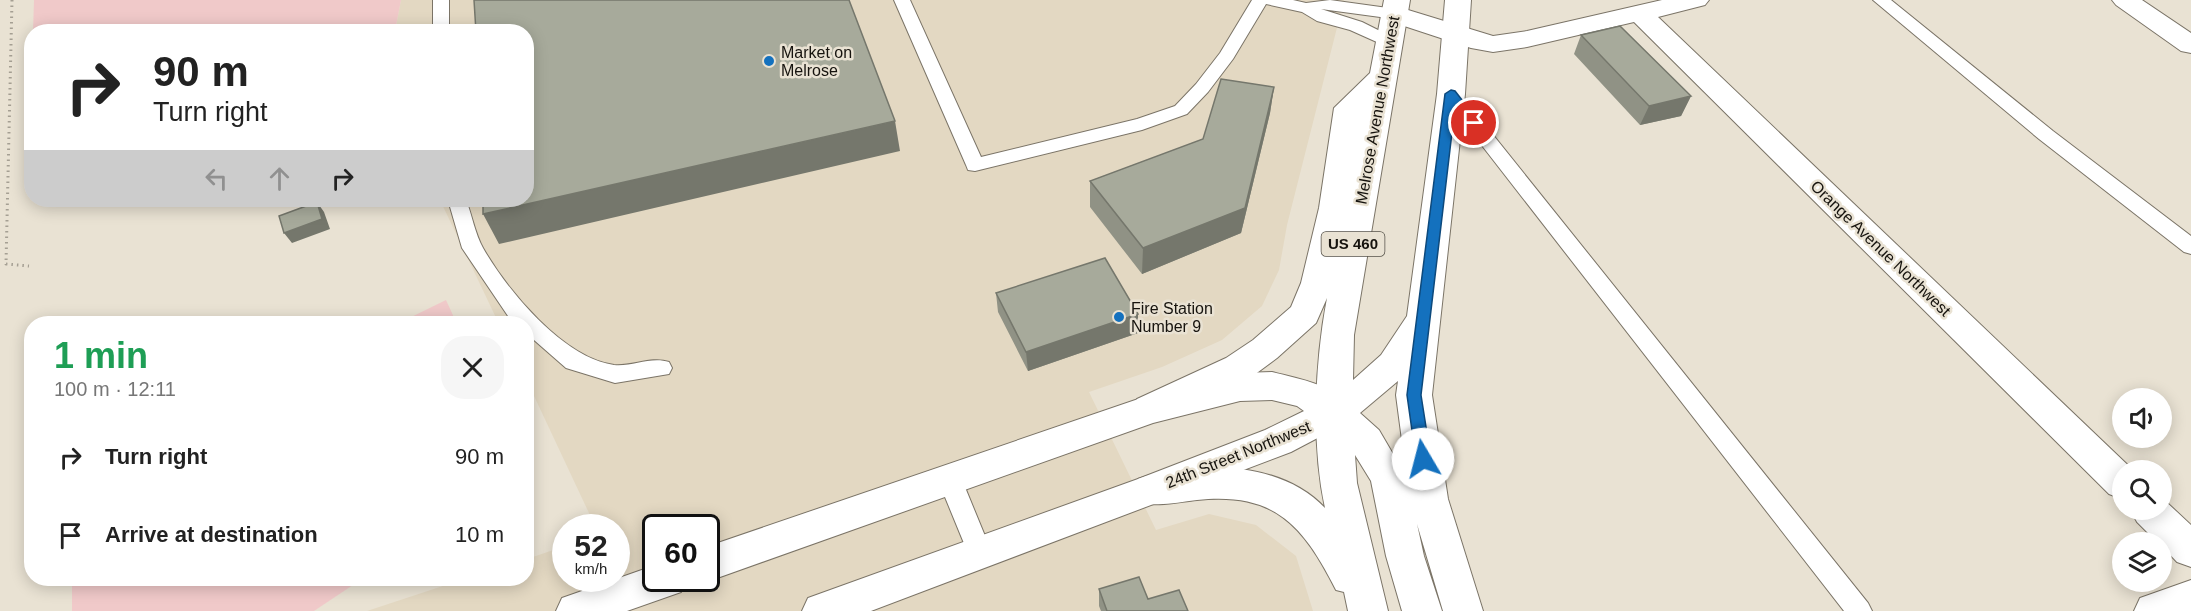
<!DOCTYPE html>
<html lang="en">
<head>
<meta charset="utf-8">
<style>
	:root { --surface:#fff; --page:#f6f6f6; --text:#222; --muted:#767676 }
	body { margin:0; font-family:Arial,sans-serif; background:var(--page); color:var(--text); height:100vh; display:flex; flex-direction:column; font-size:22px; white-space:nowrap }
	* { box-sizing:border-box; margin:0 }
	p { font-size:20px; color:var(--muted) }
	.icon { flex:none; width:33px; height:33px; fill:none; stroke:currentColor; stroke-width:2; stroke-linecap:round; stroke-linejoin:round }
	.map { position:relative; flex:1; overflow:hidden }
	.side { position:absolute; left:24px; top:316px; width:510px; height:270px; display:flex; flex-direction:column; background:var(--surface); border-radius:24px; box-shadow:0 3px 15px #0003 }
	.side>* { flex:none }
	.hud { position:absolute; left:24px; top:24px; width:510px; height:183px; border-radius:24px; box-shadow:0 3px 15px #0003; background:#fff; color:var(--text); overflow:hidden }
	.tools { position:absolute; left:2112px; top:388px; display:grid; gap:12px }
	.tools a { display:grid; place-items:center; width:60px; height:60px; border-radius:50%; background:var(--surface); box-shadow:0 3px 15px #0003; font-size:30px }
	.speed { position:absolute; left:552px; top:514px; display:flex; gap:12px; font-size:30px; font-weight:700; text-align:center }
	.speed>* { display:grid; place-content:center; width:78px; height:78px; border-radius:50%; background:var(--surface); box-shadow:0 3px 15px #0003; line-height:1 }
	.speed small { font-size:15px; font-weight:400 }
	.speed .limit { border:3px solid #111; border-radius:9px; background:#fff; color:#111 }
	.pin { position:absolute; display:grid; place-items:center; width:51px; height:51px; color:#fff; margin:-26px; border:3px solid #fff; border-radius:50%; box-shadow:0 2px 6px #0007 }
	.me { position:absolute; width:66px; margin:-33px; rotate:352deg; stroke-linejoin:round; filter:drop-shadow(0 0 4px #0008) }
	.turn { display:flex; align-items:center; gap:21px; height:126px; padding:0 30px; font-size:27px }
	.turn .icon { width:78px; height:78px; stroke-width:2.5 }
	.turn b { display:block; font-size:42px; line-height:51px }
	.lanes { display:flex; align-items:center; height:57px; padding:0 30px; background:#0003; justify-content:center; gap:30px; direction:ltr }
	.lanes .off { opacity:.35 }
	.round { display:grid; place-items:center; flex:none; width:63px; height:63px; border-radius:24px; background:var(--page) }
	.overview { display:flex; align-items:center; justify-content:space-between; height:102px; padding:0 30px }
	h1 { font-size:36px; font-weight:800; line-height:45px; color:#1e9e55 }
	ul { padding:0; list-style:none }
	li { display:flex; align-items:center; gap:18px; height:78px; padding:0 30px }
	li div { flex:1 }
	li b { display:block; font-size:22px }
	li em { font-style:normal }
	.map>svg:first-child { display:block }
	.built { fill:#e3d8c2; fill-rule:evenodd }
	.green { fill:#f0c9c9 }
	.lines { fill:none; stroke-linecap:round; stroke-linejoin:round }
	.service-casing { stroke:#7b7467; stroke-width:2 }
	.minor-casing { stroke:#7b7467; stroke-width:2 }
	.secondary-casing { stroke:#7b7467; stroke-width:2 }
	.primary-casing { stroke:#7b7467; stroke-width:2 }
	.path { stroke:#a59f93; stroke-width:3; stroke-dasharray:1.5 4; stroke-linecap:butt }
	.service { fill:#fff; fill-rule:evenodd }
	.minor { fill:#fff; fill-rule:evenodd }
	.secondary { fill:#fff; fill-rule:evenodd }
	.primary { fill:#fff; fill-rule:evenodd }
	.wall { fill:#909285 }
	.shaded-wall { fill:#75776c }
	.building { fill:#a7aa9b; stroke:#75776c; stroke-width:1.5 }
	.route { fill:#1471be; stroke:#0d497c; stroke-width:1.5 }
	.poi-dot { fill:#1471be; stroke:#e9e2d3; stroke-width:2 }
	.labels { text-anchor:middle; stroke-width:5; stroke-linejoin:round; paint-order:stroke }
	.shield { fill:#e9e2d3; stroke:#555149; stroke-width:1.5 }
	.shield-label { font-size:15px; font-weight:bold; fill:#16130e }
	.poi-label { font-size:16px; fill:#16130e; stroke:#e9e2d3; text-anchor:start }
	.street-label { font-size:16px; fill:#16130e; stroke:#e9e2d3 }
</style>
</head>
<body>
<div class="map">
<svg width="2191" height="611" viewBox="0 0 2191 611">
	<rect width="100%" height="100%" fill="#e9e2d3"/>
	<path class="built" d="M401,0h943l-57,225 -8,45 -17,36 -40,34 -60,27 -73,25 67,138 53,-16 47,11 40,31 17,55h-946l97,-32h62l1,-20 38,-13 1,33h50v-51h-20l-69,-147 -1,-57h-27l-59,-124h86v-168l-131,-1zM656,528h50v51h-50z"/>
	<path class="green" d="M34,0h367l-6,31 -362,1z
		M446,300l11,24h-60z
		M72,579h290l-48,32h-242z"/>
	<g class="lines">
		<defs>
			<path id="service" d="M433,0h16v32h-16z
				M894,0h16l71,157 156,-38 38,-13 21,-22 24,-31 32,-53h41l13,3 24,-3 65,9 8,5 -8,5 -74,-10 41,13 32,16 3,4 -3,4 -6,1 -38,-17 -33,-9 -15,-9 -36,-8 -33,55 -25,33 -21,22 -45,16 -167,41 -7,-1 -2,-5z
				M1873,0h18l162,131 138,105v18l-7,-2 -145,-113z
				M1451,88l6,2 411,513 4,8h-28l-399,-513 -3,-4 3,-4z
				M448,200h18c6,15 9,34 17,48 24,42 80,110 131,117 18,2 37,-9 55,-3l3,6 -3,6 -54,9 -49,-15 -40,-35v-9h-10l-6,-5 -48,-71z
				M950,470l8,3 4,7 30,73 -3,8 -9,3 -9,-3 -3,-8 -30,-73 4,-7z"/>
			<path id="minor" d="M1662,0h47l-4,5 -47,12 476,454h-12v28l-13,-5 -475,-472 -107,25 -34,5 -22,-4 -85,-28 -4,-6 4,-6 9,-2 98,30 34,-5z
				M2112,0h30l49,33v20l-10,-2 -65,-46z
				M2162,498l29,27v42l-14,-5 -15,-16v-3h-4l-21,-21 -6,-12h31z
				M2191,580v31h-57l6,-13z"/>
			<path id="secondary" d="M1272,372c27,7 67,13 81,40l-5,10 -57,30 -420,159h-69l6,-13 330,-119 127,-49 39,-19 -7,-5 -25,-6 -32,1 -87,22 -447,159 -9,-3h9v-32l444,-152 90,-22z
				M656,565v14h31l-6,13 -54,19h-71l6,-13z"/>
			<path id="primary" d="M1384,0h26l-56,335 -1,45 28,-25 26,-39 30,-222 8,-94h26l-6,94 -33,301 16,104 35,112h-40l-26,-87 7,32 18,55h-40l-16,-55 -15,-75 -16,-26 2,28 31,128h-40l-4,-19 -8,-2c-33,-65 -61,-98 -139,-90 -20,2 -40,8 -59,1l-6,-11 6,-11c57,-20 143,-18 187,29 -14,-65 -10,-146 2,-210l-11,25 -39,35 -27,20 -100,45 -13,-4 -5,-10 5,-10 89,-41 27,-18 38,-33 10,-24 18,-75 15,-100 36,-35zM1398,381l-2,14 11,83 -28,-48 -19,-17z"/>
		</defs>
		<use href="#service" class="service-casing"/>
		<use href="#minor" class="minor-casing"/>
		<use href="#secondary" class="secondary-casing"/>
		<use href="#primary" class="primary-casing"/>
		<path class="path" d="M12,0l-6,264 23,2"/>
		<use href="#service" class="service"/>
		<use href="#minor" class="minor"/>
		<use href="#secondary" class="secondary"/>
		<use href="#primary" class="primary"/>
	</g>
	<path class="wall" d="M1581,35l110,61 -10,20 -41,9 -66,-71z
		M1274,87l-4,26 -29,120 -99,41 -52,-67v-26l113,-42z
		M996,293l142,40 -110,38 -30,-59z
		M1099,589l49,10 40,12h-87l-2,-5z"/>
	<path class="shaded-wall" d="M1274,87l-4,26 -29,120 -99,41 1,-26z
		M1691,96l-10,20 -41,9 9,-19z
		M895,121l5,30 -401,93 -16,-30z
		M317,202l7,10 6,17 -38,14 -8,-10z
		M1138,314v19l-110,38 -2,-19z"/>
	<path class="building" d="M474,0h375l46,121 -412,93v-14h43v-168h-50z
		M1620,26l71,70 -42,10 -68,-71z
		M1221,79l53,8 -29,121 -102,40 -53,-67 113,-42z
		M317,202l5,17 -38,14 -5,-17z
		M1105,258l33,56 -112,38 -30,-59z
		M1139,577l9,22 31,-9 9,21h-81l-8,-22z"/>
	<path class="route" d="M1451,90l4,1 25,32 -6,4 -4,-1 -15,-19 -34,288 10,64 -2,4 -6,2 -5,-2 -2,-4 -9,-64 38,-301z"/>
	<g class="poi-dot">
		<circle cx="769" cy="61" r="6"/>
		<circle cx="1119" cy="317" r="6"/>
	</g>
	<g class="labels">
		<rect class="shield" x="1321.5" y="232" width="63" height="24" rx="4.5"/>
		<g class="shield-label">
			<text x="1353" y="249">US 460</text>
		</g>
		<g class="poi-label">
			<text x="781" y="58">Market on<tspan x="781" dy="18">Melrose</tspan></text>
			<text x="1131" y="314">Fire Station<tspan x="1131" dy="18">Number 9</tspan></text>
		</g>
		<g class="street-label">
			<text transform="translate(1377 110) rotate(-80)" y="6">Melrose Avenue Northwest</text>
			<text transform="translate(1881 248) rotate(44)" y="6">Orange Avenue Northwest</text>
			<text transform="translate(1238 454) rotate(-22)" y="6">24th Street Northwest</text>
		</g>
	</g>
</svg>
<div class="tools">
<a><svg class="icon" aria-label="sound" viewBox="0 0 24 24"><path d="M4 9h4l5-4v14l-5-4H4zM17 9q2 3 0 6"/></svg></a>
<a><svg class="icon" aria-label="search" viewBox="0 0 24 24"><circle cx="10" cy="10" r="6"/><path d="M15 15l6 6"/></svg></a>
<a><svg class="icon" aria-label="layers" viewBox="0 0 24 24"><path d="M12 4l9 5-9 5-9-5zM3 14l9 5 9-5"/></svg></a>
</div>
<div class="speed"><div>52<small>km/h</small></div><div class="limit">60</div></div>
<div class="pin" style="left:1474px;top:123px;background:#d93025"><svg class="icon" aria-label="arrive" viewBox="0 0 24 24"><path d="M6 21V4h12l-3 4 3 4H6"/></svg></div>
<svg class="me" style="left:1423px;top:459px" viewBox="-20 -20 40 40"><circle r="19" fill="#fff"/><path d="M0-13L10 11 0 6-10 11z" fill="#1471be"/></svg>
<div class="hud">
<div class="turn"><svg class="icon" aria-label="right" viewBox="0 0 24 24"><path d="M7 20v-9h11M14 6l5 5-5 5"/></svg><div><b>90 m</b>Turn right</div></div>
<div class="lanes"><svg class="icon off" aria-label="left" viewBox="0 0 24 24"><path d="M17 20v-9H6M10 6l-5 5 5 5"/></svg><svg class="icon off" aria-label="ahead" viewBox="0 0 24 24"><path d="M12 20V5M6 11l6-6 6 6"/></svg><svg class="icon" aria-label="right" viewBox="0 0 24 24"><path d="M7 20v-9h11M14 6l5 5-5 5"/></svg></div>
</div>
<section class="side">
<div class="overview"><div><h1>1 min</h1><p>100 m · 12:11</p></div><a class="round"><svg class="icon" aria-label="close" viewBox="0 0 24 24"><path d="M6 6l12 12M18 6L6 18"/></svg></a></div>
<ul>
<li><svg class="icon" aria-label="right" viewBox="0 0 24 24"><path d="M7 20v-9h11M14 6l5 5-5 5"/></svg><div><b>Turn right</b></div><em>90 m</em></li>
<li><svg class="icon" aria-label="arrive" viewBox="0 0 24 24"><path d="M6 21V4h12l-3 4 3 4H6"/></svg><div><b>Arrive at destination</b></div><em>10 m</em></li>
</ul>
</section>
</div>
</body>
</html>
